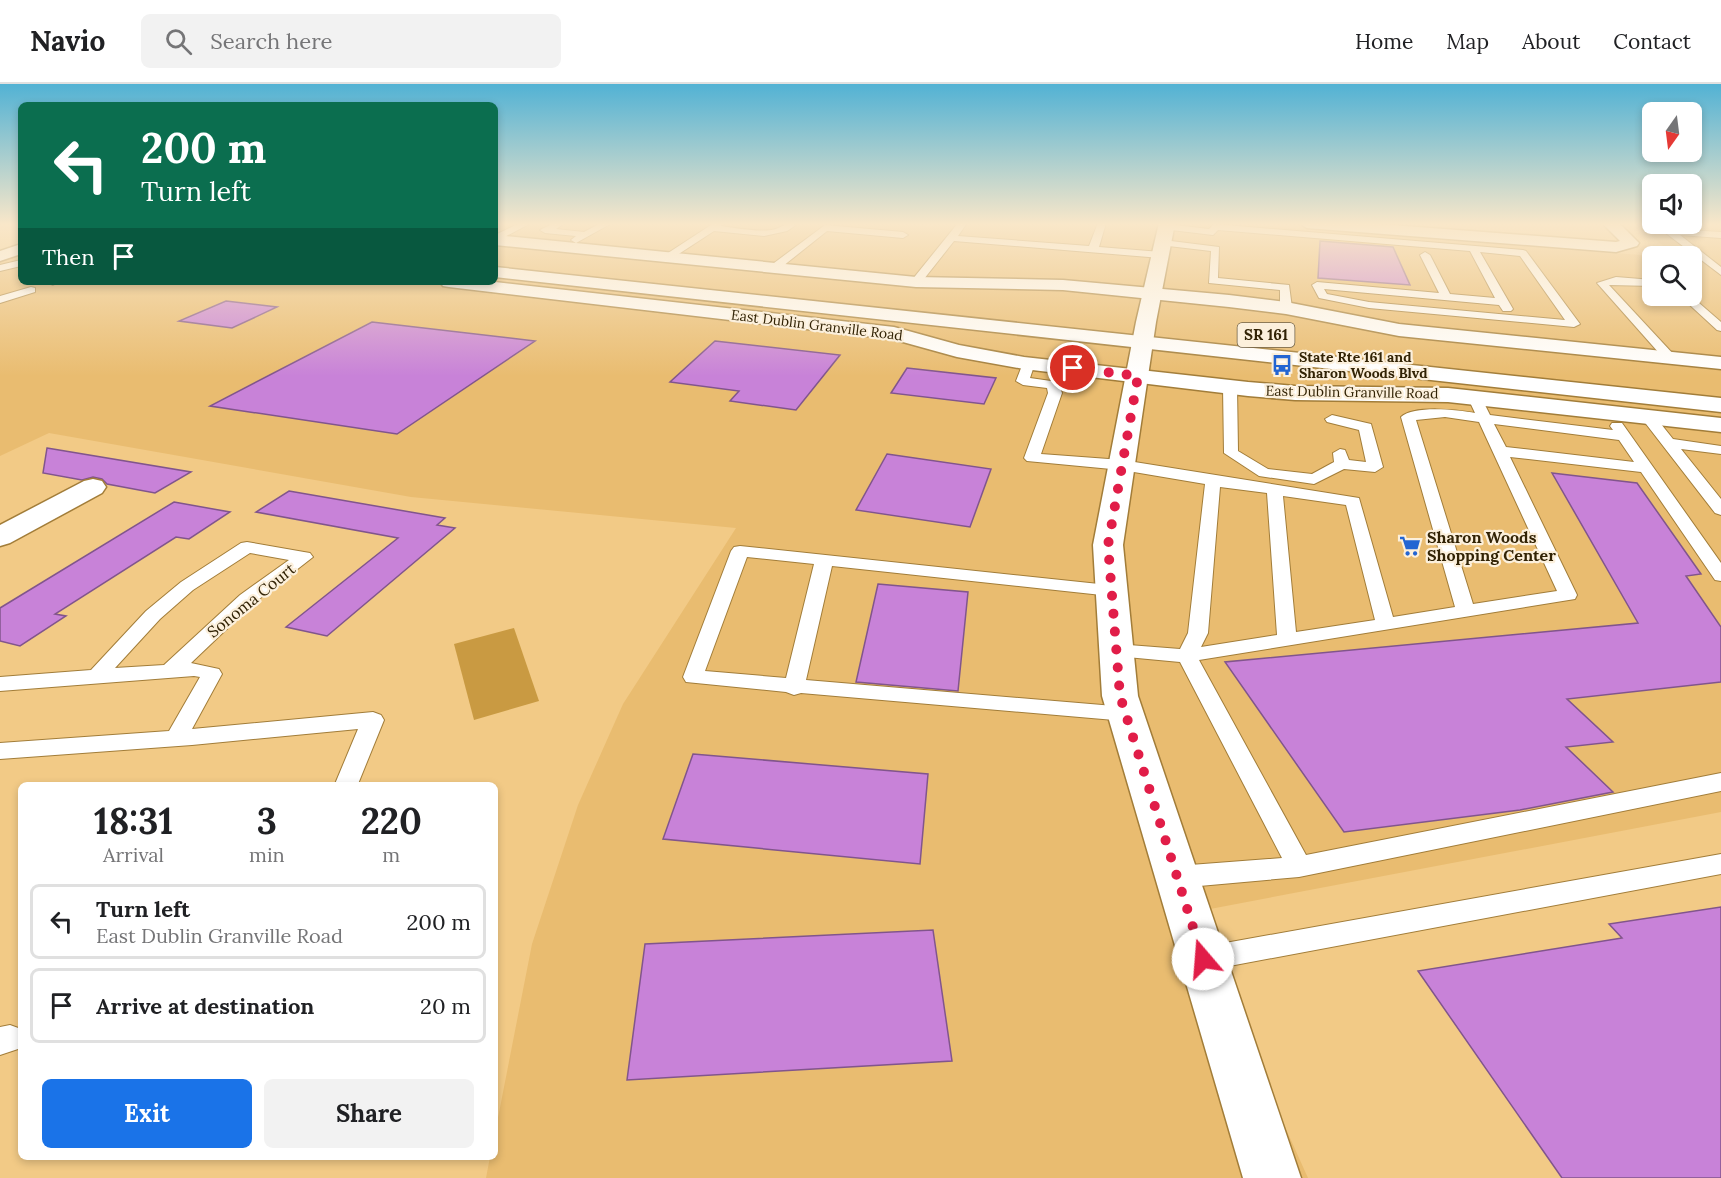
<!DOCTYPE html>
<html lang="en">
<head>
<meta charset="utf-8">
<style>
	:root { --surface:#fff; --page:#f2f2f2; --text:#202124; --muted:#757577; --line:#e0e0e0; --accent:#1a73e8 }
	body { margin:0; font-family:Lora,serif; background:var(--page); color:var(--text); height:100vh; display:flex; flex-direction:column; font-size:22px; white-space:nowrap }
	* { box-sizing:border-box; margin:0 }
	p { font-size:20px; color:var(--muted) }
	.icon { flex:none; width:33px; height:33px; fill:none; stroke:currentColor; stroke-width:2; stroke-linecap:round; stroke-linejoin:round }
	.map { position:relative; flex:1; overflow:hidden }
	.side { position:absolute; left:18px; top:698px; width:480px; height:378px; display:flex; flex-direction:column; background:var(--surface); border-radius:9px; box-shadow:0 3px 9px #0003 }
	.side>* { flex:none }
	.guide { position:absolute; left:18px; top:18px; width:480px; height:183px; border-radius:9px; box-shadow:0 3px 9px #0003; background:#0b6e4f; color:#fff; overflow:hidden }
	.needle { width:39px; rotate:194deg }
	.buttons { position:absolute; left:1642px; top:18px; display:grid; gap:12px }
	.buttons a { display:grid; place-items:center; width:60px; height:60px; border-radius:9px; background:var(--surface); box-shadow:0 3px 9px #0003; font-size:30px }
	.pin { position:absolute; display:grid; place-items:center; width:51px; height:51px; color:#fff; margin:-26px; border:3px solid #fff; border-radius:50%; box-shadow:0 2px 6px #0007 }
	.me { position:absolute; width:66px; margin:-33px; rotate:342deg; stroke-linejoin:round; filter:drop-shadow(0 0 4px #0008) }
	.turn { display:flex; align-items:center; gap:21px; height:126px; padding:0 24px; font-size:27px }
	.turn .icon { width:78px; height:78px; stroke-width:2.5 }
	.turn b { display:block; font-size:42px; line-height:51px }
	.then { display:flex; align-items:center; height:57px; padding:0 24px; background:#0003; gap:12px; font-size:22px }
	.eta { display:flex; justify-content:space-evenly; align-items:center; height:102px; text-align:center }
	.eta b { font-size:36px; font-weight:800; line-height:42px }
	.button { display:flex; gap:12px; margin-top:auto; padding:12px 24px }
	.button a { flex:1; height:69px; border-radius:9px; background:var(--accent); color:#fff; font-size:24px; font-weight:800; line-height:69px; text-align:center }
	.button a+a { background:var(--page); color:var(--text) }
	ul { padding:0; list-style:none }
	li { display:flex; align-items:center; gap:18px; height:75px; margin:0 12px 9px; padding:0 12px; border:3px solid var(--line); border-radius:9px }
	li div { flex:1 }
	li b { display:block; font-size:22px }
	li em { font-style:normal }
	header { display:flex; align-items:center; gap:36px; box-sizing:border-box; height:84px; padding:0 30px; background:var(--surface); border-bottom:2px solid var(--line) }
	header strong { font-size:28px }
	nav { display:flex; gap:33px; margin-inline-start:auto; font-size:21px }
	.search { width:420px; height:54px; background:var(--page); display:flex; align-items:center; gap:15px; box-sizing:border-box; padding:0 21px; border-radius:9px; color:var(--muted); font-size:22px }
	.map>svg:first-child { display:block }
	.built { fill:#e9bc70; fill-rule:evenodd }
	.green { fill:#c99a42 }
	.building { fill:#c882d8; stroke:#81558c; stroke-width:1.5 }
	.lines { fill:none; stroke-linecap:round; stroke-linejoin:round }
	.service-casing { stroke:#a27d39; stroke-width:2 }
	.minor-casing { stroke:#a27d39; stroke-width:3 }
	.tertiary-casing { stroke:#a27d39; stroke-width:3 }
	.primary-casing { stroke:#a27d39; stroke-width:3 }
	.service { fill:#fff; fill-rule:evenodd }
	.minor { fill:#fff; fill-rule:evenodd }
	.tertiary { fill:#fff; fill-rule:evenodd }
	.primary { fill:#fff; fill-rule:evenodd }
	.route { stroke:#e11d48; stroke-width:10; stroke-dasharray:0 18 }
	.labels { text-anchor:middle; stroke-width:4.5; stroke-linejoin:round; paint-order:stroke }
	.far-street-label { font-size:14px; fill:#322305; stroke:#fcf0dc }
	.far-poi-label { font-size:14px; font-weight:bold; fill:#322305; stroke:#fcf0dc; text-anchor:start }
	.shield { fill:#fcf0dc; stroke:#6f6046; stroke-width:1.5 }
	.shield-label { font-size:15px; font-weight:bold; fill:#322305 }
	.poi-label { font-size:16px; font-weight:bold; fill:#322305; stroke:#fcf0dc; text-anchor:start }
	.street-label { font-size:16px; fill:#322305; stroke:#fcf0dc }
</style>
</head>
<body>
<header>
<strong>Navio</strong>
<div class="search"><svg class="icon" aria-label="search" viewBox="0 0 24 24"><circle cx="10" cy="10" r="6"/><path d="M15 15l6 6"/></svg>Search here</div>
<nav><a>Home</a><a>Map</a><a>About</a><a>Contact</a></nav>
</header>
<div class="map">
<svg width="1721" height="1094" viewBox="0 0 1721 1094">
	<rect width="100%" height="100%" fill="#f2ca86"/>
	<path class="built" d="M495,139h388l48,4 4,-4h288l418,32 29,-3 -32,-28 83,5v583l-532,101 119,265h-822l4,-21 5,-1v-23l37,-189 46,-139 45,-101 113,-176 -325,-31 -362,-64 -49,23v-200l21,-6v32h474zM1653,172h39v40h-39z"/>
	<path class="green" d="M514,544l25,73 -65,19 -20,-76z"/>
	<path class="building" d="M1320,157l73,6 17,38 -92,-7z
		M226,217l51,6 -45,21 -53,-7z
		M372,238l163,19 -138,93 -187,-28z
		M715,257l125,14 -44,55 -66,-9 9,-10 -69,-9z
		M907,284l89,10 -12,26 -93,-11z
		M47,364l144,24 -36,21 -48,-9 -5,-5 -9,-2 -11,3 -39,-7z
		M887,370l104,15 -21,58 -114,-17z
		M1552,389l85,10 64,91 -15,2 35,51v55l-154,17 46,43 -47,5 47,45 -93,18 -176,22 -119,-170 413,-39z
		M289,407l156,27 -8,7 18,3 -128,108 -41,-9 112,-89 -142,-26z
		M174,418l56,10 -41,27 -13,-2 -121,77 11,2 -46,30 -20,-5v-33z
		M878,500l90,8 -10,99 -102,-9z
		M693,670l235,20 -8,90 -257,-25z
		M1721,823v271h-159l-144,-207 204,-33 -13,-14z
		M933,846l19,131 -325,19 18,-136z"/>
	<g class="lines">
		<defs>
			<path id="service" d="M520,139h11l-36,19v-7z
				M554,139h11l-9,6 28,3 17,-9h11l-36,20 -5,-3 5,-4 -31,-3 -5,-3z
				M714,139h10l-3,3c16,2 34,6 50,4 12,-2 16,-10 25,-5l-9,6 -23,5 -50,-5 -43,28h-6v-4z
				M958,139h9l-9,13 131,10 9,-23h8l-7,24 62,5 5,3 -5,3 -207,-17 -34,43h-8v-4z
				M1166,140l43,5 5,-5 309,26 3,1 54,73 -6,3 -205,-19 -50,-10 -7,-13 5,-3 122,11 -19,-38 5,-3 5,3 20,39 45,4 -25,-47 -252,-21 -5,5 -50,-6v-4zM1480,168l40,4 45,64 -196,-18 -42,-8 -3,-5 175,16 4,6h8l2,-2z
				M825,141l78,7 5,3 -5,3 -76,-7 -49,39h-8v-4z
				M1670,145l51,3v6l-41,-3 41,32v8l-54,-41 -2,-2z
				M1163,156l56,7 -1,31 71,7 3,23 -6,3 -6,-3v-18l-71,-7 2,-32 -51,-6v-4z
				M21,176v6l-21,5v-6z
				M1616,193l37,3v6l-44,-1 66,71 2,3 -2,3h-8l-70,-79z
				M47,198h11l-5,3z
				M31,203l4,1v4l-35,11v-7z
				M1680,212h11l30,26v9l-4,-1z
				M1029,275l6,4 -5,15 28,4 4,11 -21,61 81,6 237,38 34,119 62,-10 -54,-190c13,-12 57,-7 74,-4l-7,-15 7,-4 5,1 10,20 123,15 -3,-4 2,-3h10l99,140v18l-6,-1 -74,-108 -131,-15 67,138 -2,4 -376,61 107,195 415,-82v18l-422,86 -122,11 -9,-4 -4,-7 4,-7 9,-4 105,-8 -102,-196 -64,-6 -7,-2 -3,-4 3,-4 7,-2 64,5 8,-16 17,-149 -83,-14 -95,-9 -3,-3 24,-65 -1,-5 -24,-3 -7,-4 7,-18zM1445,333l34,5 78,169 -84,13 -57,-184zM1494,340l125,16 15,22 -128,-15zM1220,403l47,6 10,142 -76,12 7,-14zM1283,412l63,9 29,115 -79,12z
				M1230,299l7,4 1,64 30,18 44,5 22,-12 -1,-9 7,-4 5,1 4,10 17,2 -7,-32 -32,-8 -2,-3 7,-4 39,9 12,43 -8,5 -31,-3 -30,15 -55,-8 -35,-23 -1,-66z
				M1648,329l5,1 20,25 48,7v8l-40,-5 40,50v16l-6,-2 -72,-93 -2,-3z
				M247,458l57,10 6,1 3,4 -59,46 -63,60 28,6 3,5 -30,55 181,-17 8,3 3,5 -26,64h-23l23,-55 -166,16 -192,14v-16l169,-12 31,-54 -6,-1 -194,15v-14l91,-7 55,-59 35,-29 60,-39zM250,469l39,7 -49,35 -76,70 -49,3 45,-49 33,-29z
				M740,462l378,40 2,4 -2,4 -7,2 -279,-30 -26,114 320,27 8,2 3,5 -3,5 -8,2 -325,-28 -7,2 -8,-3 -100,-10 -3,-5 48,-126 3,-4zM747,473l67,7 -28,114 -81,-7z
				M1721,770v20l-518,97 -10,-3 -4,-9 4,-9 10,-3z
				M10,941l11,4v19l-21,7v-28z"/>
			<path id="minor" d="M1299,139h66l251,19 4,-1 -18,-18h17l20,20 -2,3 -21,6 -309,-24z
				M495,151l421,42 147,3 166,15 57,7 113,22 322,33v12l-322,-33 -113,-22 -57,-7 -166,-17 -147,-3 -421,-42z
				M21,160v10l-21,7v-10z
				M440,198h55l399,45 65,18 65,12 224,25 47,4 153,2 273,30v14l-273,-30 -153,-2 -47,-4 -224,-27 -67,-12 -65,-18 -443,-52 -6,-1z
				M93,395l9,2 4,6 -4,6 -92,50 -10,3v-21l84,-44z"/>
			<path id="tertiary" d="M1159,139h16l-19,99 -33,223 15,151 163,482h-58l-141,-482 -9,-151 43,-223z"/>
			<path id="primary" d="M495,183l1226,131v14l-1226,-135z"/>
		</defs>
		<use href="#service" class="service-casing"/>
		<use href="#minor" class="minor-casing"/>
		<use href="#tertiary" class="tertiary-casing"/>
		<use href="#primary" class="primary-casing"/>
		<use href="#service" class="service"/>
		<use href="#minor" class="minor"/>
		<use href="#tertiary" class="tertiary"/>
		<use href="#primary" class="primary"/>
	</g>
	<linearGradient id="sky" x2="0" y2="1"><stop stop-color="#52b2d4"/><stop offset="0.48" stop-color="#f9e7c9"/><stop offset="1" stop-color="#f9e7c9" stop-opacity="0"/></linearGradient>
	<rect width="1721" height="292" fill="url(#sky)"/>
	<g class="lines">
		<path class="route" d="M1073,284l65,8 -30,169 12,151 83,263"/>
	</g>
	<defs>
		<symbol id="bus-bare" viewBox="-9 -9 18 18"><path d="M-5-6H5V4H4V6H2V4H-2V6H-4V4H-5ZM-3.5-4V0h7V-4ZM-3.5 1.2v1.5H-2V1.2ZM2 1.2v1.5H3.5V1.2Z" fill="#2365d2" stroke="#fcf0dc" stroke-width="2.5" paint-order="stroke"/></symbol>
		<symbol id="supermarket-bare" viewBox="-9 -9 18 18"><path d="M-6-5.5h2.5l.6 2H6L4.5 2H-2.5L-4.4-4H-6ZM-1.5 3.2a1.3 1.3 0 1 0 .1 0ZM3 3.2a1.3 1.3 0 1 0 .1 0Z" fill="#2365d2" stroke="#fcf0dc" stroke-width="2.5" paint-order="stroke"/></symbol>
	</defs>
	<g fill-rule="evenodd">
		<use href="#bus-bare" x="1267" y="266" width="30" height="30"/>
		<use href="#supermarket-bare" x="1395" y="447" width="30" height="30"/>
	</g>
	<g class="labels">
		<g class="far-street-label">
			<text transform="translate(817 241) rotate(7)" y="5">East Dublin Granville Road</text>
			<text transform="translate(1352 308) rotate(1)" y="5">East Dublin Granville Road</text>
		</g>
		<g class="far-poi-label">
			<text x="1299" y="278">State Rte 161 and<tspan x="1299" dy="16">Sharon Woods Blvd</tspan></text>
		</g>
		<rect class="shield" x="1237.5" y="239" width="57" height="24" rx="4.5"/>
		<g class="shield-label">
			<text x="1266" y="256">SR 161</text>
		</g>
		<g class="poi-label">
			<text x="1427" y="459">Sharon Woods<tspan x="1427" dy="18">Shopping Center</tspan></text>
		</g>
		<g class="street-label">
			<text transform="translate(251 516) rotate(-39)" y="6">Sonoma Court</text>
		</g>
	</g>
</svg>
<div class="buttons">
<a><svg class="needle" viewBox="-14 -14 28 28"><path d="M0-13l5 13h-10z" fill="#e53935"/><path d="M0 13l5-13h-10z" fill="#757577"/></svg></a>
<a><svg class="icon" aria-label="sound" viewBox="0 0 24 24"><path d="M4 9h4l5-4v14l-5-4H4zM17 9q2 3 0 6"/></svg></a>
<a><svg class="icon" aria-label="search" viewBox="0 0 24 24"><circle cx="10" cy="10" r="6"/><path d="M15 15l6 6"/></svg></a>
</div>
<div class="pin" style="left:1073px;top:284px;background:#d93025"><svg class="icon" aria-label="arrive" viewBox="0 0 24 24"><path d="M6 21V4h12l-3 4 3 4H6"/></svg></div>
<svg class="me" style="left:1203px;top:875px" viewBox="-20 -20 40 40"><circle r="19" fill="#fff"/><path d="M0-13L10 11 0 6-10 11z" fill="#e11d48"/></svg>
<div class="guide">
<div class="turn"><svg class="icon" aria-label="left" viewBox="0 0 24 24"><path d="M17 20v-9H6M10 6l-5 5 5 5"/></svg><div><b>200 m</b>Turn left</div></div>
<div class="then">Then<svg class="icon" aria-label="arrive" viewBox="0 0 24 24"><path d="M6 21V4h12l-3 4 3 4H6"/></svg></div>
</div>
<section class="side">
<div class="eta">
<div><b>18:31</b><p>Arrival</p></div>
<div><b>3</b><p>min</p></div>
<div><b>220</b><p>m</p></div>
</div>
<ul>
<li><svg class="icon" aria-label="left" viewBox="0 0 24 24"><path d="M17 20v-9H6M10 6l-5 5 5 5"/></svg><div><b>Turn left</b><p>East Dublin Granville Road</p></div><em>200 m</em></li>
<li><svg class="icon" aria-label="arrive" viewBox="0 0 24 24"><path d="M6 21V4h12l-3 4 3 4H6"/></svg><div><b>Arrive at destination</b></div><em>20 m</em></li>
</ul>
<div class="button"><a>Exit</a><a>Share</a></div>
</section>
</div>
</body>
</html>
